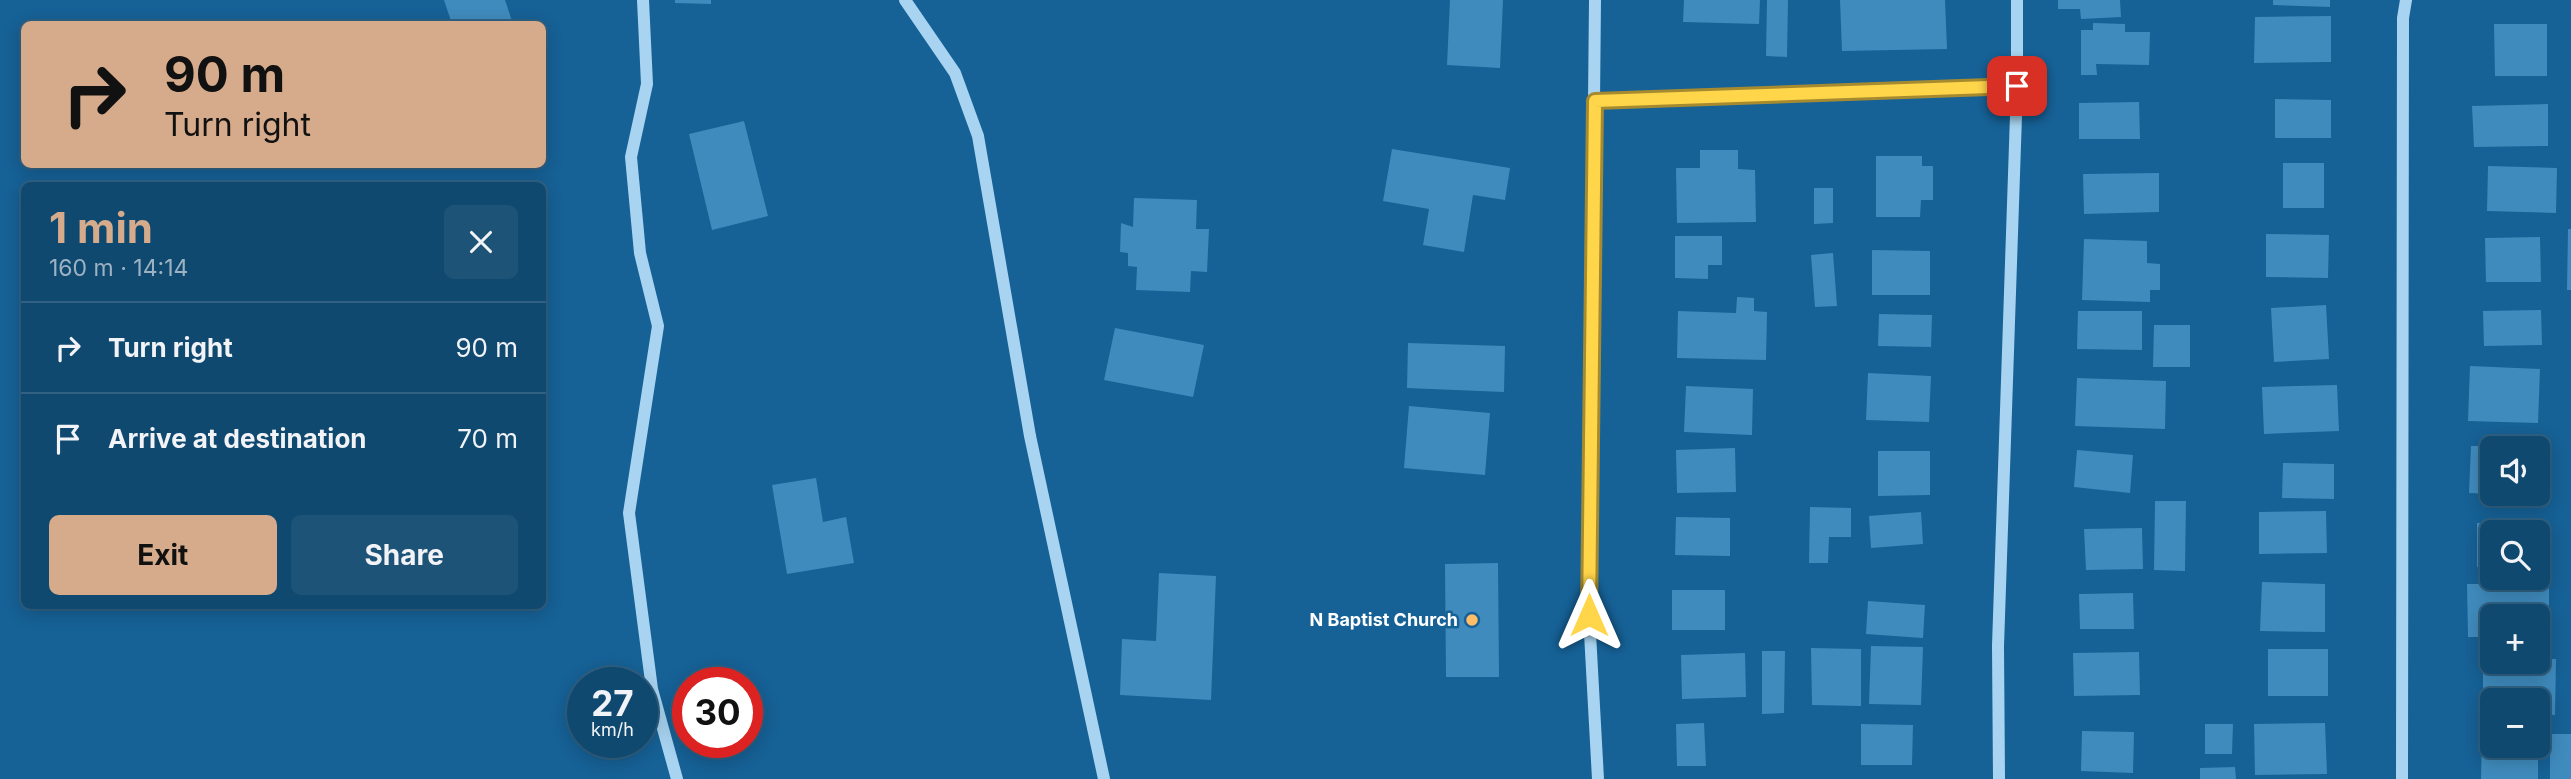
<!DOCTYPE html>
<html lang="en">
<head>
<meta charset="utf-8">
<style>
	:root { --surface:#104970; --page:#1e5378; --text:#f1f3f6; --muted:#9cb2c3; --line:#306183; --accent:#d6ab8b }
	body { margin:0; font-family:Inter,sans-serif; background:var(--page); color:var(--text); height:100vh; display:flex; flex-direction:column; font-size:26px; white-space:nowrap }
	* { box-sizing:border-box; margin:0 }
	p { font-size:23px; color:var(--muted) }
	.icon { flex:none; width:38px; height:38px; fill:none; stroke:currentColor; stroke-width:2; stroke-linecap:round; stroke-linejoin:round }
	.map { position:relative; flex:1; overflow:hidden }
	.drawer { position:absolute; left:21px; top:182px; width:525px; height:427px; display:flex; flex-direction:column; background:var(--surface); border-radius:10px; box-shadow:0 4px 18px #0003,0 0 0 2px var(--line) }
	.drawer>* { flex:none }
	.hud { position:absolute; left:21px; top:21px; width:525px; height:147px; border-radius:10px; box-shadow:0 4px 18px #0003,0 0 0 2px var(--line); background:#d6ab8b; color:#111; overflow:hidden }
	.tools { position:absolute; left:2480px; top:436px; display:grid; gap:14px }
	.tools a { display:grid; place-items:center; width:70px; height:70px; border-radius:10px; background:var(--surface); box-shadow:0 4px 18px #0003,0 0 0 2px var(--line); font-size:35px }
	.speed { position:absolute; left:567px; top:667px; display:flex; gap:14px; font-size:35px; font-weight:700; text-align:center }
	.speed>* { display:grid; place-content:center; width:91px; height:91px; border-radius:50%; background:var(--surface); box-shadow:0 4px 18px #0003,0 0 0 2px var(--line); line-height:1 }
	.speed small { font-size:18px; font-weight:400 }
	.speed .limit { border:10px solid #d22; background:#fff; color:#111 }
	.pin { position:absolute; display:grid; place-items:center; width:60px; height:60px; color:#fff; margin:-30px; border-radius:14px; box-shadow:0 4px 10px #0006 }
	.me { position:absolute; width:77px; margin:-38px; rotate:0deg; stroke-linejoin:round; filter:drop-shadow(0 0 5px #0008) }
	.turn { display:flex; align-items:center; gap:24px; height:147px; padding:0 28px; font-size:32px }
	.turn .icon { width:91px; height:91px; stroke-width:2.5 }
	.turn b { display:block; font-size:49px; line-height:60px }
	.round { display:grid; place-items:center; flex:none; width:74px; height:74px; border-radius:10px; background:var(--page) }
	.head { display:flex; align-items:center; justify-content:space-between; height:119px; padding:0 28px }
	h1 { font-size:42px; font-weight:700; line-height:52px; color:var(--accent) }
	.action { display:flex; gap:14px; margin-top:auto; padding:14px 28px }
	.action a { flex:1; height:80px; border-radius:10px; background:var(--accent); color:#111; font-size:28px; font-weight:700; line-height:80px; text-align:center }
	.action a+a { background:var(--page); color:var(--text) }
	ul { padding:0; list-style:none }
	li { display:flex; align-items:center; gap:21px; height:91px; padding:0 28px; border-top:2px solid var(--line) }
	li div { flex:1 }
	li b { display:block; font-size:26px }
	li em { font-style:normal }
	.map>svg:first-child { display:block }
	.building { fill:#3f8bbd }
	.lines { fill:none; stroke-linecap:round; stroke-linejoin:round }
	.minor { stroke:#a8d4f1; stroke-width:12 }
	.route-casing { stroke:#a68a30; stroke-width:18 }
	.route { stroke:#ffd54a; stroke-width:12 }
	.poi-dot { fill:#ffbd68; stroke:#166196; stroke-width:2.5 }
	.labels { text-anchor:middle; stroke-width:5; stroke-linejoin:round; paint-order:stroke }
	.poi-label { font-size:18px; font-weight:bold; fill:#fff; stroke:#166196; text-anchor:end }
</style>
</head>
<body>
<div class="map">
<svg width="2571" height="779" viewBox="0 0 2571 779">
	<rect width="100%" height="100%" fill="#166196"/>
	<path class="building" d="M444,0h61l8,24h-61z
		M675,0h36v4l-36,-1z
		M1450,0h53l-3,68 -53,-3z
		M1684,0h76l-1,24 -76,-2z
		M1767,0h21l-1,57 -21,-1z
		M1840,0h105l2,49 -105,2z
		M2058,0h62l1,17 -40,2 -1,-10h-22z
		M2273,0h57v7l-57,-2z
		M2331,16v46l-77,1 1,-46z
		M2093,23l32,1v8h25l-1,33 -53,-1 1,11h-16v-45h12z
		M2494,24h53v52h-52z
		M2275,99l56,1v38h-56z
		M2139,102l1,37h-61v-36z
		M2548,104v42l-74,1 -2,-41z
		M744,121l24,95 -56,14 -23,-96z
		M1392,149l118,19 -5,32 -32,-5 -9,57 -41,-7 6,-36 -46,-8z
		M1700,150h38v19l17,1 1,52 -79,1 -1,-55h24z
		M1876,156h46v10h11v34h-12l-1,17h-44z
		M2283,163h41v45h-41z
		M2488,166l69,2 -1,45 -69,-2z
		M2159,173v39l-75,2 -1,-40z
		M1814,188h19v35l-19,1z
		M1134,198l63,2 -1,29h13l-2,43 -16,-1 -1,21 -54,-2 1,-23 -9,-1v-13l-8,-1 1,-29 12,4z
		M2568,229h3v61h-4z
		M2266,234l63,1 -1,43 -62,-1z
		M1675,236h47v29h-14v14l-33,-1z
		M2540,237l1,45h-55l-1,-44z
		M2084,239l63,2v22l13,1v26h-10v12l-68,-2z
		M1872,250l58,1v44h-58z
		M1833,253l4,53 -22,1 -4,-52z
		M1737,297l17,1v13l13,1 -1,48 -89,-2 1,-47 58,2z
		M2326,305l3,54 -55,3 -3,-54z
		M2541,310l1,35 -58,1 -1,-35z
		M2078,311h64v39l-65,-1z
		M1879,314l53,1 -1,32 -53,-1z
		M2154,325h36v42h-37z
		M1115,328l89,17 -11,52 -89,-17z
		M1408,343l97,3 -1,46 -97,-4z
		M2470,366l70,3 -2,54 -70,-2z
		M1868,373l63,3 -2,46 -63,-2z
		M2077,378l89,3 -1,48 -90,-3z
		M2337,385l2,46 -75,3 -2,-47z
		M1686,386l67,3 -1,46 -68,-3z
		M1409,406l81,7 -5,62 -81,-7z
		M2471,446h21v48l-23,-1z
		M1735,448l1,44 -59,1 -1,-43z
		M2538,448h8l-2,48 -6,-1z
		M2077,450l56,5 -3,38 -56,-6z
		M1878,451h52v44l-52,1z
		M2283,463l51,1v35l-52,-1z
		M816,478l7,44 23,-5 8,46 -67,11 -15,-89z
		M2155,501h31l-1,70 -31,-1z
		M1810,507l41,1v29h-22l-1,26h-19z
		M2326,511l1,42 -68,1v-42z
		M1921,512l2,32 -52,4 -2,-32z
		M1676,517l54,1v38l-55,-1z
		M2477,523h58v9h-43v35h-15z
		M2142,528l1,41 -57,1 -2,-41z
		M1498,563l1,114h-53l-1,-113z
		M1159,573l57,3 -5,124 -91,-5 2,-56 34,2z
		M2262,582l63,2v48l-65,-1z
		M2467,584h82v53h-11v-21h-46v21h-24z
		M1672,590h53v40h-53z
		M2133,593l1,36h-54l-1,-35z
		M1868,601l57,4 -2,33 -57,-4z
		M1871,646l52,1 -2,58 -52,-1z
		M1811,648l50,1v57l-49,-1z
		M2268,649h60v47h-60z
		M1762,651h23l-1,62 -22,1z
		M2139,652l1,43 -66,1 -1,-43z
		M1745,653l1,44 -64,2 -1,-44z
		M2483,658l9,1v3h46v-3h18l-1,56h-17v-15h-46v14h-9z
		M1704,723l2,43h-29l-1,-42z
		M2325,723l2,51 -72,1 -1,-51z
		M1861,724l52,1 -1,40h-51z
		M2205,724h28l-1,30h-27z
		M2082,731l52,1 -1,41 -52,-2z
		M2482,731h10v15h46v33h-57z
		M2550,734h21v45h-21z
		M2235,767l1,12h-36v-11z"/>
	<g class="lines">
		<path class="minor" d="M643,0l4,84 -16,73 9,96 18,73 -29,187 23,176 25,90
			M905,0l50,73 23,63 52,300 74,343
			M1595,0l-6,615 9,164
			M1595,101l422,-15
			M1999,779l-1,-133 19,-560v-86
			M2402,779l1,-761 3,-18"/>
	</g>
	<g class="lines">
		<defs>
			<path id="route" d="M1589,615l6,-514 422,-15"/>
		</defs>
		<use href="#route" class="route-casing"/>
		<use href="#route" class="route"/>
	</g>
	<circle class="poi-dot" cx="1472" cy="620" r="7"/>
	<g class="labels">
		<g class="poi-label">
			<text x="1458" y="626">N Baptist Church</text>
		</g>
	</g>
</svg>
<div class="tools">
<a><svg class="icon" aria-label="sound" viewBox="0 0 24 24"><path d="M4 9h4l5-4v14l-5-4H4zM17 9q2 3 0 6"/></svg></a>
<a><svg class="icon" aria-label="search" viewBox="0 0 24 24"><circle cx="10" cy="10" r="6"/><path d="M15 15l6 6"/></svg></a>
<a>+</a>
<a>−</a>
</div>
<div class="speed"><div>27<small>km/h</small></div><div class="limit">30</div></div>
<div class="pin" style="left:2017px;top:86px;background:#d93025"><svg class="icon" aria-label="arrive" viewBox="0 0 24 24"><path d="M6 21V4h12l-3 4 3 4H6"/></svg></div>
<svg class="me" style="left:1589px;top:615px" viewBox="-20 -20 40 40"><path d="M0-17L14 15 0 8-14 15z" fill="#ffd54a" stroke="#fff" stroke-width="4"/></svg>
<div class="hud">
<div class="turn"><svg class="icon" aria-label="right" viewBox="0 0 24 24"><path d="M7 20v-9h11M14 6l5 5-5 5"/></svg><div><b>90 m</b>Turn right</div></div>
</div>
<section class="drawer">
<div class="head"><div><h1>1 min</h1><p>160 m · 14:14</p></div><a class="round"><svg class="icon" aria-label="close" viewBox="0 0 24 24"><path d="M6 6l12 12M18 6L6 18"/></svg></a></div>
<ul>
<li><svg class="icon" aria-label="right" viewBox="0 0 24 24"><path d="M7 20v-9h11M14 6l5 5-5 5"/></svg><div><b>Turn right</b></div><em>90 m</em></li>
<li><svg class="icon" aria-label="arrive" viewBox="0 0 24 24"><path d="M6 21V4h12l-3 4 3 4H6"/></svg><div><b>Arrive at destination</b></div><em>70 m</em></li>
</ul>
<div class="action"><a>Exit</a><a>Share</a></div>
</section>
</div>
</body>
</html>
